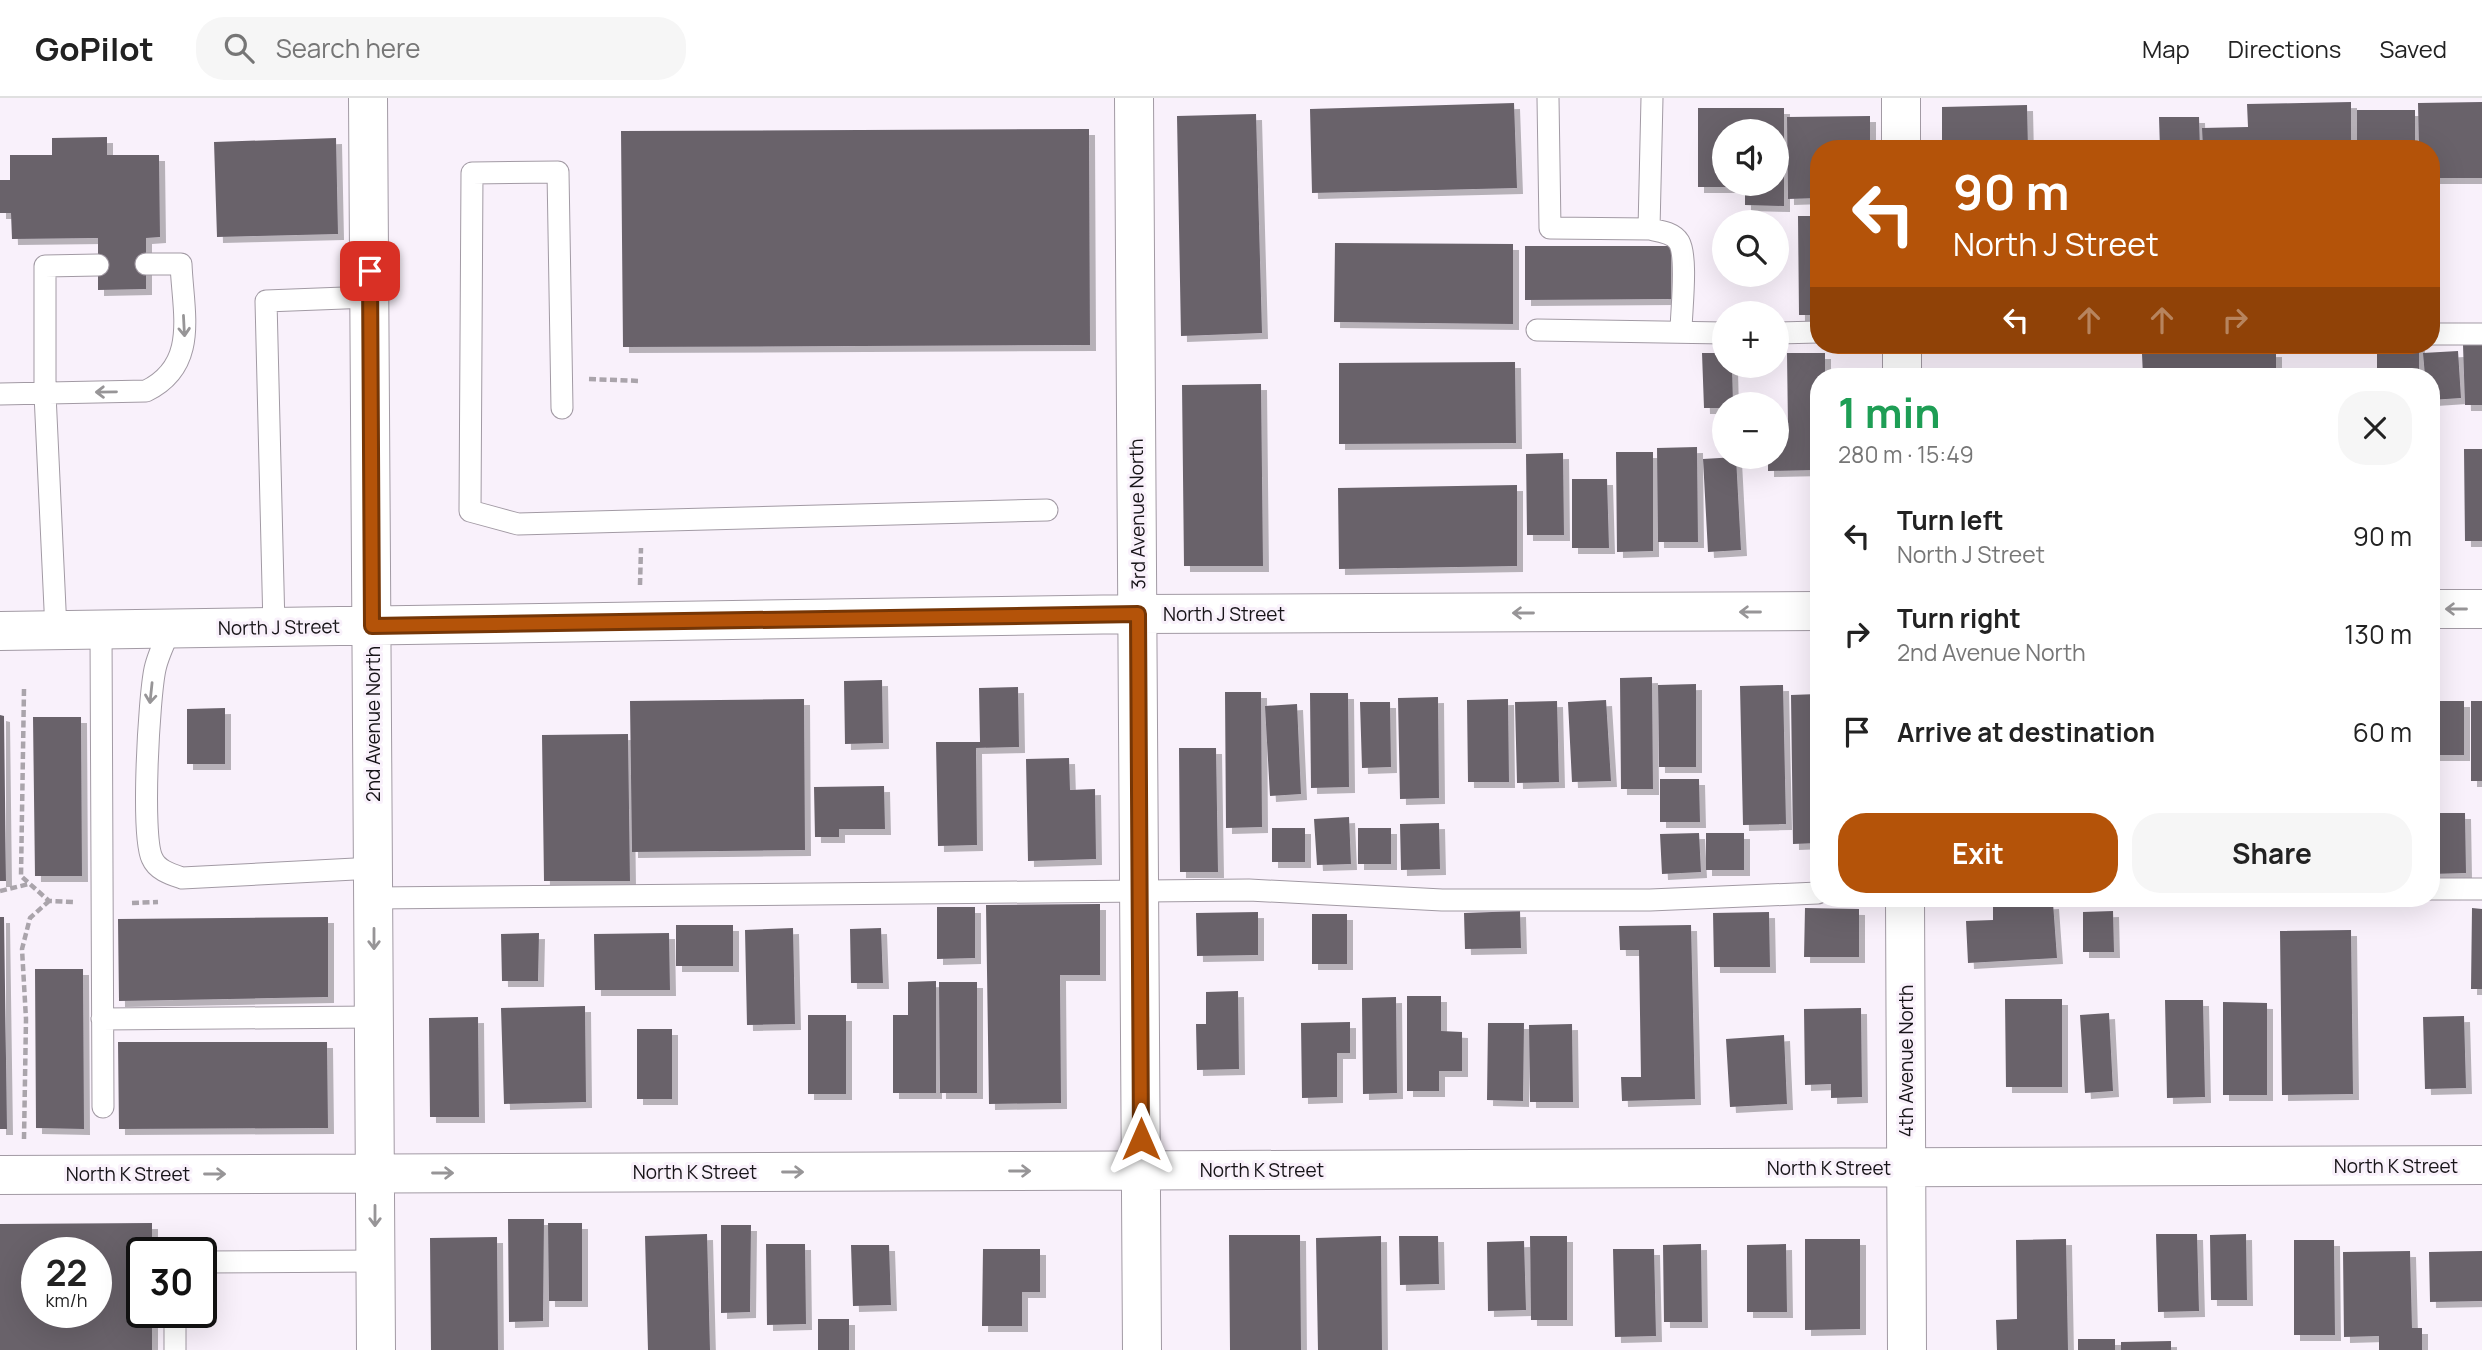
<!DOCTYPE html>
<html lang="en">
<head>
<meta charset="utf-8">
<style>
	:root { --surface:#fff; --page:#f6f6f6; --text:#222; --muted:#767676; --line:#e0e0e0; --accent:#b45309 }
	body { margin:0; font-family:Manrope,sans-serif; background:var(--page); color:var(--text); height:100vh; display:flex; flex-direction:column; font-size:26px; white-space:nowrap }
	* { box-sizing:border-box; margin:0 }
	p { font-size:23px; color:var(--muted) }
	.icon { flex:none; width:38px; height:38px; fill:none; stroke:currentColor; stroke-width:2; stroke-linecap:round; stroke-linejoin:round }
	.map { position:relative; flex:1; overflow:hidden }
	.sheet { position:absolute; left:1810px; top:270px; width:630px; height:539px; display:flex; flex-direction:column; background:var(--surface); border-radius:28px; box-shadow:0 7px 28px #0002 }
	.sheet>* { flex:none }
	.top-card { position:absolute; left:1810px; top:42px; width:630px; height:214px; border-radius:28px; box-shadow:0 7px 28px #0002; background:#b45309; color:#fff; overflow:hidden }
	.fabs { position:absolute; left:1712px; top:21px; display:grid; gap:14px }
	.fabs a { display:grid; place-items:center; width:77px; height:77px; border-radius:50%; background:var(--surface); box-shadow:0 7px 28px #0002; font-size:35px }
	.speed { position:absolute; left:21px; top:1139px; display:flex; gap:14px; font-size:35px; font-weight:700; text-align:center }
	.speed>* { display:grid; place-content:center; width:91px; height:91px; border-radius:50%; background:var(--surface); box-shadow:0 7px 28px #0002; line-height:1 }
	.speed small { font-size:18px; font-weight:400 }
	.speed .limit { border:4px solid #111; border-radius:10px; background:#fff; color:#111 }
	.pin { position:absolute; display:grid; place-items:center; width:60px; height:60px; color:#fff; margin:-30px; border-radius:14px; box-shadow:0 4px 10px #0006 }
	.me { position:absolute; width:77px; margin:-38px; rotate:0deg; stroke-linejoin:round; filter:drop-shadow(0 0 5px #0008) }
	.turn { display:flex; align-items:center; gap:24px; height:147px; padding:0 28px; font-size:32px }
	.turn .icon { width:91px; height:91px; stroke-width:2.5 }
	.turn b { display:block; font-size:49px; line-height:60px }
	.lanes { display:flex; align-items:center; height:66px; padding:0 28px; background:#0003; justify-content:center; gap:35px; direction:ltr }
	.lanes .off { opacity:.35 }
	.round { display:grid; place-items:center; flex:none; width:74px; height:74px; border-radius:28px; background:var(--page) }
	.head { display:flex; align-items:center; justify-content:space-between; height:119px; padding:0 28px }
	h1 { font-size:42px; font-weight:700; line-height:52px; color:#1e9e55 }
	.action { display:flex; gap:14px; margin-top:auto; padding:14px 28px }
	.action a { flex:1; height:80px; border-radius:28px; background:var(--accent); color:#fff; font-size:28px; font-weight:700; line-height:80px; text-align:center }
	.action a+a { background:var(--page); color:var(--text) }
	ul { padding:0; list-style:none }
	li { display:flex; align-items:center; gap:21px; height:98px; padding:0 28px }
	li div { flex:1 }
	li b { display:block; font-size:26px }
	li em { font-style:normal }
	header { display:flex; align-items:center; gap:42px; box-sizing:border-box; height:98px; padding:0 35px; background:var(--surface); border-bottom:2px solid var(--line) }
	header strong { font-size:33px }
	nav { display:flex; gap:38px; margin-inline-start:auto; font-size:24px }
	.search { width:490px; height:63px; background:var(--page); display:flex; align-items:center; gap:18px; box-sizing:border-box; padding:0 24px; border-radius:28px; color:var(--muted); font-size:26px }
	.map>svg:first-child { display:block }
	.building { fill:#69626b; fill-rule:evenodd; filter:url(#shadow) }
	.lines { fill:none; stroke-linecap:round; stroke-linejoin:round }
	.service-casing { stroke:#a29aa4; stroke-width:23 }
	.minor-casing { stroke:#a29aa4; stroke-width:40 }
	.path { stroke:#aaa4ab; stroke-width:4.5; stroke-dasharray:7 3.5; stroke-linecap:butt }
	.service { stroke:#fff; stroke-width:21 }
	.minor { stroke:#fff; stroke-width:38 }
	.oneway { stroke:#979597 }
	.route-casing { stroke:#753606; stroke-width:18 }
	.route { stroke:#b45309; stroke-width:12 }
	.labels { text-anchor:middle; stroke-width:6; stroke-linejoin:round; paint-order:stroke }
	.street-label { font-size:19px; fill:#171418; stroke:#f9f1fb }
</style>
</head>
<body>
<header>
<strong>GoPilot</strong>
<div class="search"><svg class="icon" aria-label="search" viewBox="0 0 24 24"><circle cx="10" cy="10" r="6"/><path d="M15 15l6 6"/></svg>Search here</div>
<nav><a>Map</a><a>Directions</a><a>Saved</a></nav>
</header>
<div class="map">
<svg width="2482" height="1252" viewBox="0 0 2482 1252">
	<defs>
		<filter id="shadow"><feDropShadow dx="6" dy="6" stdDeviation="0" flood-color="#0004"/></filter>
	</defs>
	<rect width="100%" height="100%" fill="#f9f1fb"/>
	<path class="building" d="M2351,4v47h-148l-1,-21 46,-1 -1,-23z
		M2482,4v76h-51v-29h-12l-1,-46z
		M1514,5l3,85 -205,5 -2,-84z
		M2027,7l1,44h-86v-42z
		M1698,10h86v98l-39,-1v-18h-47zM1724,33h52v53h-52z
		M2357,12h58v39h-58z
		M1256,16l6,219 -81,3 -4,-220z
		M1870,18v33h-52v49l-30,1 -1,-82z
		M2159,19h40l1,32h-40z
		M1089,31l1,216 -467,2 -2,-216z
		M107,39v18h52l1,82 -14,1v51l-48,1v-52l-86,1 -1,-26h-11v-33h10v-25h42v-17z
		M336,40l2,96 -121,3 -3,-95z
		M1798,118h20v99h-19z
		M1335,145l178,1v80l-179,-2z
		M1525,148h146v53l-146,1z
		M2377,247h42v31h-42z
		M2463,247h19v60h-17z
		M2276,253v25h-133l-1,-22z
		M2458,253l3,47 -30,2v-24h-6l-2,-23z
		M1702,255h22v13h8l1,38h-9v4h-20z
		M1787,255h38v23h-7v94l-50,1v-14h8v-29h12z
		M1515,264l1,81 -177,1v-81z
		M2102,275v3h-65v-2z
		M1261,286l2,182h-79l-2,-181z
		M1697,349l1,95h-40l-1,-94z
		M2464,351h18v92h-17z
		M1616,354h37v99l-36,1z
		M1563,355l1,82h-37l-1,-81z
		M1736,359l5,93 -33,2 -5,-93z
		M1572,381h35l2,69h-37z
		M1517,387v81l-178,3 -1,-81z
		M1652,579l1,112h-32l-1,-111z
		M882,582l1,63 -38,1 -1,-63z
		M1696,586v83h-37l-1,-82z
		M1783,587l3,139 -43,1 -3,-139z
		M1018,589l1,60 -43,1 1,97 -39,1 -2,-104h44l-1,-54z
		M1225,594h36l1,135 -36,1z
		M1310,595h38l1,94 -38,1z
		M1818,596v149l-25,1 -2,-149z
		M1438,599l1,101 -39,1 -2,-101z
		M804,601l1,151 -173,2 -2,-151z
		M1508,601l1,83h-41l-1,-82z
		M1606,602l5,81 -39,1 -4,-80z
		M1557,603l2,81 -42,1 -2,-81z
		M2431,603h33v54h-33z
		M2471,603h11v80h-11z
		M1360,604h30l1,65 -29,1z
		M1297,606l4,90 -31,2 -5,-90z
		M225,610v56h-38v-55z
		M0,617l4,1 2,165h-6z
		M33,619h48l1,159h-47z
		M628,636l2,147h-86l-2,-146z
		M1179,650h37l2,124h-38z
		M1069,660l1,32 25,-1 1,70 -68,2 -2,-102z
		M1660,681h39l1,43h-40z
		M884,688l1,43h-46v8h-24l-1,-50z
		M2431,715h34l1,60 -35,1z
		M1349,719l2,47 -34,1 -3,-46z
		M1439,725l1,46 -39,1 -1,-46z
		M1272,730h33v34h-33z
		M1358,730h33v36h-33z
		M1699,735l2,39 -39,2 -2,-40z
		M1706,735h38v37h-38z
		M2053,805l4,55 -89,5 -2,-42 27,-1v-14z
		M1100,806v71h-40l1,128 -72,1 -3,-199z
		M937,809h38v51l-38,1z
		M1805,810l54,1v48h-55z
		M2472,810l10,1v80h-11z
		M1520,813l1,37 -56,1 -1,-36z
		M2113,813l1,41h-31v-40z
		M1258,814v43l-61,1 -1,-43z
		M1769,814l1,55h-56l-1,-54z
		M1312,816h35v50h-35z
		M0,819h4l3,212h-7z
		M328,819v80l-209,4 -1,-82z
		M676,827h57v41h-57z
		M1691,827l4,174 -73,2 -1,-24h20l-2,-127h-19l-1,-24z
		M793,830l2,96 -48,1 -2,-95z
		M881,830l2,55h-32l-1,-54z
		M2351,832l2,164 -71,1 -2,-164z
		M539,835l-1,48h-36l-1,-47z
		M669,835l1,57h-75l-1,-56z
		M35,871h48l1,160 -48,-1z
		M936,883v112h-43v-78h15v-33z
		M939,884h38v111h-37z
		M1238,893l1,78 -42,1 -1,-46h10v-32z
		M1407,898h34v35l21,1v39h-23v20h-32z
		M1396,899l1,96 -34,1 -1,-96z
		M2005,901h57v88h-56z
		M2165,902h38l2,97 -38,1z
		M2223,904l44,1v92h-44z
		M585,908l1,96 -82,2 -3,-96z
		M1861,910l1,89 -31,1v-14l-26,1 -1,-76z
		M2109,915l4,78 -28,2 -5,-78z
		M808,917h38v79h-38z
		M2464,918l2,72 -41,1 -2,-72z
		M478,919l1,100h-49l-1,-99z
		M1350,924v31h-13v44l-35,1 -1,-75z
		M1488,925h36l-1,78 -36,-1z
		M1572,926l1,78h-43l-1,-77z
		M637,931h35v70h-35z
		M1784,937l3,69 -57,3 -4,-68z
		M118,944h209l1,86 -209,1z
		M508,1121h36l-1,102 -34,1z
		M152,1125v30h-10v59h10v38h-152v-126zM37,1155h59v59h-59z
		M548,1125h34v78h-33z
		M721,1127h30l-1,87 -29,1z
		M707,1136l3,116h-62l-3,-114z
		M2156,1136h41l2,77 -41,1z
		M2246,1136l1,66h-36l-1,-65z
		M1229,1137h71l1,115h-71z
		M1381,1138l1,114h-64l-2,-112z
		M1399,1138h39l1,48 -39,1z
		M1530,1138h37v84h-36z
		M497,1139l1,113h-67l-1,-112z
		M1805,1141h55v90l-55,1z
		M2066,1141l2,111h-71l-1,-30 21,-1 -1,-79z
		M2294,1142h40l1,95h-41z
		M1524,1143l2,69 -38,1 -1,-69z
		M766,1146h39l1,80 -39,1z
		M1701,1146l1,78h-38l-1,-77z
		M1786,1146l1,68h-40v-67z
		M851,1147h38l2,60 -38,1z
		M983,1151h57v43h-18v34h-40z
		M1613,1151h41l2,87 -41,1z
		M2410,1153l2,77h10v22h-43v-14l-35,1 -1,-85z
		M2482,1153v50l-52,1 -1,-50z
		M818,1221h31v31h-31z
		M2078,1241h37v11h-37z
		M2171,1243v9h-50v-8z"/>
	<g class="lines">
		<defs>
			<path id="service" d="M1548,0l2,130 99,1 3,-131
				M1649,131c10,2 24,3 30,13 9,16 2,70 2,90
				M1537,232l187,3
				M1776,235l42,-1
				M2431,236h51
				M0,296l146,-3c53,-26 37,-78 35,-127h-35
				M562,310l-4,-236 -86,1 -2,338 48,13 529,-14
				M274,529l-8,-326 104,-4
				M171,530c-6,13 -13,27 -16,41 -6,28 -14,166 -3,189 5,12 18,16 30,20l192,-10
				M56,532l-11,-236v-128l53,-1
				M101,532l2,477
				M2431,791h51
				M374,800l875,-8 193,10h208l168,-7
				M102,921l272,-2
				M201,1164l175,-1
				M175,1214v38"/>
			<path id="minor" d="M368,0l8,1252
				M1134,0l8,1252
				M1901,0v51
				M1902,247v31
				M2431,511h51
				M0,533l1138,-17 680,-3
				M1905,800l2,452
				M0,1077l2482,-10"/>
		</defs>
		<use href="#service" class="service-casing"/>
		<use href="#minor" class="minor-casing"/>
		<path class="path" d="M589,281l52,2
			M640,487l1,-37
			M24,591l-3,187 28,25 26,1
			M0,793l29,-7
			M132,805l26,-1
			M24,1041l2,-120 -4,-70 8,-31 19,-17"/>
		<use href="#service" class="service"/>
		<use href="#minor" class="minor"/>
	</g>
	<defs><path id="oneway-shaft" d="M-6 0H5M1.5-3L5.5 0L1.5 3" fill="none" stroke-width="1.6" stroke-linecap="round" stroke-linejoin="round" transform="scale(1.75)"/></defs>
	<g class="oneway">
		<use href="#oneway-shaft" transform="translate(184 228) rotate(87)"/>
		<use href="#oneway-shaft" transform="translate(106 294) rotate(179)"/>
		<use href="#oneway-shaft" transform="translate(2456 511) rotate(180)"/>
		<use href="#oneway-shaft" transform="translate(1750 514) rotate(180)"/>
		<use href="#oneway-shaft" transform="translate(1523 515) rotate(180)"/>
		<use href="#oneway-shaft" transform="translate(151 595) rotate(96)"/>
		<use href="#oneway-shaft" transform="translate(374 841) rotate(90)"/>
		<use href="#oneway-shaft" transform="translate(1020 1073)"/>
		<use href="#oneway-shaft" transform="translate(793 1074)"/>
		<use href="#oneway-shaft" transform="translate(443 1075)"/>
		<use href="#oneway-shaft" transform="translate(215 1076)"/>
		<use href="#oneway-shaft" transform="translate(375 1118) rotate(90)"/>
	</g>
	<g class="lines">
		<defs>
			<path id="route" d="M370,173l2,355 766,-12 3,525"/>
		</defs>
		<use href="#route" class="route-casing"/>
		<use href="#route" class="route"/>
	</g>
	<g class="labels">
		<g class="street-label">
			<text transform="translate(1137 416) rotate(-91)" y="7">3rd Avenue North</text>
			<text x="1224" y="523">North J Street</text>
			<text transform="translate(279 529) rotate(-1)" y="7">North J Street</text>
			<text transform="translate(373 626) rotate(-90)" y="7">2nd Avenue North</text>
			<text transform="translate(1906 963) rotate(-90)" y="7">4th Avenue North</text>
			<text x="2396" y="1075">North K Street</text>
			<text x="1829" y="1077">North K Street</text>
			<text x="1262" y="1079">North K Street</text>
			<text x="695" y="1081">North K Street</text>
			<text x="128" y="1083">North K Street</text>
		</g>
	</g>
</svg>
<div class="fabs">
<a><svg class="icon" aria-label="sound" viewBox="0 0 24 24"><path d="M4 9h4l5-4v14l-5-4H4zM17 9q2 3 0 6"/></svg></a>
<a><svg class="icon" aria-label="search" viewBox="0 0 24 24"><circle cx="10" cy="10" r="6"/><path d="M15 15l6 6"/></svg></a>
<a>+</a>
<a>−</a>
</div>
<div class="speed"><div>22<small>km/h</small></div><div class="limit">30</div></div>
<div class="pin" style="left:370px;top:173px;background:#d93025"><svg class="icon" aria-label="arrive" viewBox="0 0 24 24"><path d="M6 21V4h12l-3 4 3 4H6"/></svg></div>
<svg class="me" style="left:1141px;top:1041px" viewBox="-20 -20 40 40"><path d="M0-17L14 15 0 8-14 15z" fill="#b45309" stroke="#fff" stroke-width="4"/></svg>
<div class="top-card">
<div class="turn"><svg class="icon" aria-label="left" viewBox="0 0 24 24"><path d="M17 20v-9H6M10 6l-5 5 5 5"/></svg><div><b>90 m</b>North J Street</div></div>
<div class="lanes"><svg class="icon" aria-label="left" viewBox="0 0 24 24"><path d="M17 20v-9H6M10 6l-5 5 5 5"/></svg><svg class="icon off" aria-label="ahead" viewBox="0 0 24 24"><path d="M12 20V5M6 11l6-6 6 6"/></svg><svg class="icon off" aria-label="ahead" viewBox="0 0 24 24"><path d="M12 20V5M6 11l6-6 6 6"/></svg><svg class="icon off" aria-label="right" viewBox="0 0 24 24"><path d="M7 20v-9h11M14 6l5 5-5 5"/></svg></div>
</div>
<section class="sheet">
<div class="head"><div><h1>1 min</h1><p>280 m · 15:49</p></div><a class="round"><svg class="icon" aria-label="close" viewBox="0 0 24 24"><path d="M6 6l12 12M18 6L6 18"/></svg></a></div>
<ul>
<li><svg class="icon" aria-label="left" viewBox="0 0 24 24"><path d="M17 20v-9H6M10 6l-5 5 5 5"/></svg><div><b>Turn left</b><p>North J Street</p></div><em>90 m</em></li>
<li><svg class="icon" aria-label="right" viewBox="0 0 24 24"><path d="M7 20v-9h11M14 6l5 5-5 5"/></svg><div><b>Turn right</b><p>2nd Avenue North</p></div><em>130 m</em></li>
<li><svg class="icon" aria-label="arrive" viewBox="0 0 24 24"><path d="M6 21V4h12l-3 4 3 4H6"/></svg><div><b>Arrive at destination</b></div><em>60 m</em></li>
</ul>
<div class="action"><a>Exit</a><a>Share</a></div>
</section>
</div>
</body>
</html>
